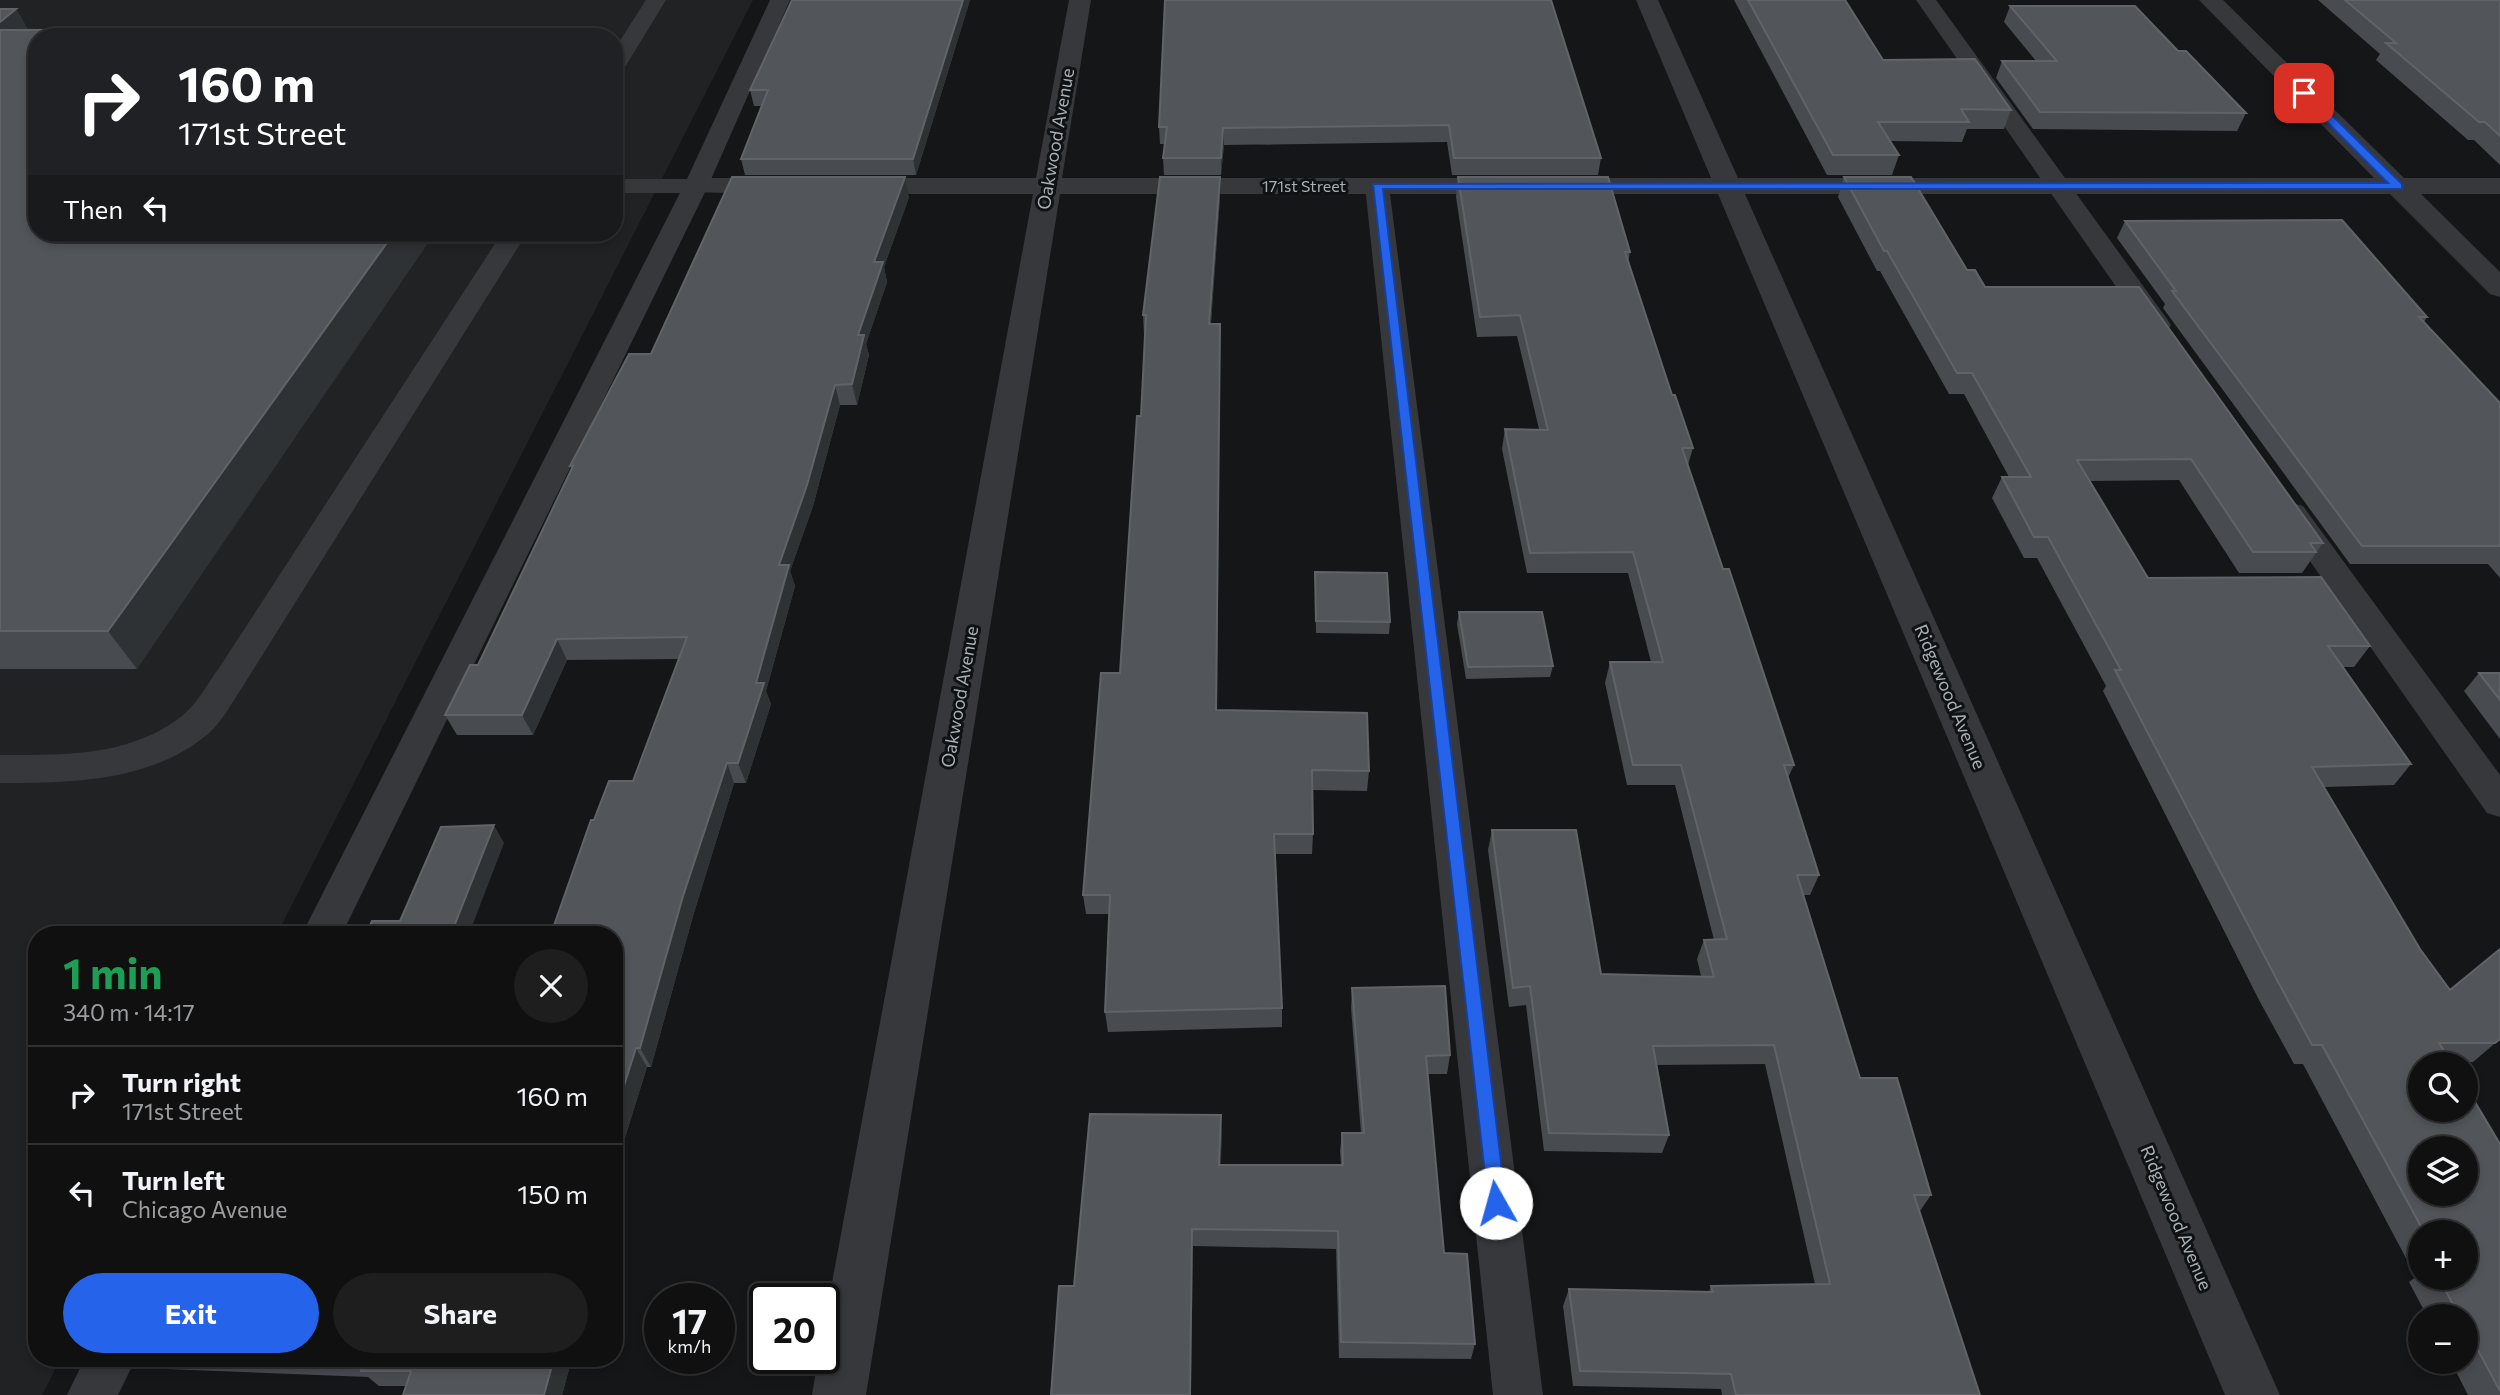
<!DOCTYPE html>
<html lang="en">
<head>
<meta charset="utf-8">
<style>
	:root { --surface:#101011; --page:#1e1e1f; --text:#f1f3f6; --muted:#9c9d9f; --line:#303031; --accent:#2563eb }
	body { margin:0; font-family:Commissioner,sans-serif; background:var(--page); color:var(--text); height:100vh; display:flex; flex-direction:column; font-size:26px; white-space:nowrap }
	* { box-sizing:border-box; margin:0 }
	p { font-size:23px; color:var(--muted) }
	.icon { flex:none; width:38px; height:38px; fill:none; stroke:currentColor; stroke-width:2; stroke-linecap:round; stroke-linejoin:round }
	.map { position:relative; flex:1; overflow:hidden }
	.sheet { position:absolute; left:28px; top:926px; width:595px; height:441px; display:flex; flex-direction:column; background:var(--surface); border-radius:28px; box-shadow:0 4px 10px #0003,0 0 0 2px var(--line) }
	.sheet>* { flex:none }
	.banner { position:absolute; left:28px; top:28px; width:595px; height:214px; border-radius:28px; box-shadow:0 4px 10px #0003,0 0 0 2px var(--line); background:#202124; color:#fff; overflow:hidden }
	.controls { position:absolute; left:2408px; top:1052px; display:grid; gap:14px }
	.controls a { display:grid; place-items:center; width:70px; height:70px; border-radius:50%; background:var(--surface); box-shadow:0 4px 10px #0003,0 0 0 2px var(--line); font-size:35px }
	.speed { position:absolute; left:644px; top:1283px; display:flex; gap:14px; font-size:35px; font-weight:700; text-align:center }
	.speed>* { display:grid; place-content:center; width:91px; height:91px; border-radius:50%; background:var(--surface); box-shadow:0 4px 10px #0003,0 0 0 2px var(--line); line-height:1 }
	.speed small { font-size:18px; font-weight:400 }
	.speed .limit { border:4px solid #111; border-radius:10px; background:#fff; color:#111 }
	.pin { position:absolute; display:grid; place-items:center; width:60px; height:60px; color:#fff; margin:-30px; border-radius:14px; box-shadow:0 4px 10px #0006 }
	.me { position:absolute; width:77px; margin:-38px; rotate:353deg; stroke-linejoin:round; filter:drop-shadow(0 0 5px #0008) }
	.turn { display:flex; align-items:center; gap:24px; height:147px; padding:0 35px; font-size:32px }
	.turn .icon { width:91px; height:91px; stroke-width:2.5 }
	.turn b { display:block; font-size:49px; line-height:60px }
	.then { display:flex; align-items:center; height:66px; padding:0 35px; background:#0003; gap:14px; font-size:26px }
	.round { display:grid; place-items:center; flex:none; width:74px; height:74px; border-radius:37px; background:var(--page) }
	.overview { display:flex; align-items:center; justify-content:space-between; height:119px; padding:0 35px }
	h1 { font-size:42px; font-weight:700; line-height:52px; color:#1e9e55 }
	.button { display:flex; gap:14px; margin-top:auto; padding:14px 35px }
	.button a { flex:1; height:80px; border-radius:42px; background:var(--accent); color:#fff; font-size:28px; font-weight:700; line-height:80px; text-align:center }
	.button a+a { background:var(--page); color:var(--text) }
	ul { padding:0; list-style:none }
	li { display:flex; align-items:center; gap:21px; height:98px; padding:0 35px; border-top:2px solid var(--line) }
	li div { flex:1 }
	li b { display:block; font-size:26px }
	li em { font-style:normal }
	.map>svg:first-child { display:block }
	.built { fill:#212224; fill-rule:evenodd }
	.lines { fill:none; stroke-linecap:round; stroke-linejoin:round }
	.service { fill:#36383c; fill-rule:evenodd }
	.minor { fill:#36383c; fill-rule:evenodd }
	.wall { fill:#484b4f; fill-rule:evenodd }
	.shaded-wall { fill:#2f3234 }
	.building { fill:#52565a; stroke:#606469; stroke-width:2; fill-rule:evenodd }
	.route { fill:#2563eb; stroke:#184099; stroke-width:2 }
	.labels { text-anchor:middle; stroke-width:6; stroke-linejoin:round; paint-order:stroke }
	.far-street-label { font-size:16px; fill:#a7afb7; stroke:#101112 }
	.street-label { font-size:18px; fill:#a7afb7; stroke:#101112 }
</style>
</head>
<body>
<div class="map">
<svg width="2500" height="1395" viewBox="0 0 2500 1395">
	<rect width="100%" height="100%" fill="#151617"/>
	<path class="built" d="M0,0h753l-476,934h-240v424h24l-19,37h-42zM37,37h577v196h-577z"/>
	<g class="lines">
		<path class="service" d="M646,0h20l-44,72 -8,1v-23z
			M770,0h20l-82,186 -366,748h-40l378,-741h-66v-14h73z
			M1916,0h20l231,319 4,6 -4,6h-20z
			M1377,179l9,2 3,5 154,1209h-50l-128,-1209 3,-5z
			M502,233h25l-284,453c-11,16 -20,35 -35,48 -57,48 -137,49 -208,49v-28c63,0 130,2 182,-39 16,-13 25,-32 37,-48z
			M2292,503l11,3 197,269v42l-13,-4 -206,-293 -5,-7 5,-7z
			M85,1358h51l-18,37h-51z"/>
		<path class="minor" d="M1069,0h22l-29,178h649l-75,-178h22l80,178h636l-175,-178h24l181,178h96v16h-79l79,78v25l-10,-3 -100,-100h-645l535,1201h-55l-507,-1201h-658l-194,1201h-54l6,-37h6v-32l209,-1132h-179l-9,-2 -4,-6 4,-6 9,-2h182z
			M696,178h83l9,2 4,6 -4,6 -9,2 -92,-2 -4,-6 4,-6z"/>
	</g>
	<path class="wall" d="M970,0l-54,175h-171l-4,-16 21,-53h-8l-4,-16z
		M1165,0l436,158 -3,17h-146l-5,-33 -223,3 -3,30h-57l-1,-17 2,-14h-5l-1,-17z
		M1734,0h111l38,60 128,50 -7,19h-37l-5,13 -72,-1 9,14 -7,20h-65z
		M2318,0h182v165l-26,-25h-6l-92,-80 4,-6z
		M2010,6l168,45 68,62 -9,18 -204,-2 -37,-51 6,-17h34l-32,-39z
		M0,9h16l12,21 109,639h-137z
		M1458,177l172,75 -2,11 44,132 21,53 -5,17 35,104 71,196 -6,13 31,97 -9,20h-6l56,183 71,117 -11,16 60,184h-258l-1,-6 -148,-3 -10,-80 6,-17 140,3 2,-6 104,-2 -50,-220 -108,1 12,70 -7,18 -118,-2 -18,-146 -17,2 -21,-157 4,-20 109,144 100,2 -4,-17 7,-19h10l-39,-155h-48l-22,-102 5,-21h41l-23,-89h-101l-25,-124 3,-20h34l-22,-93 -40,1 -21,-140z
		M1844,177l123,93 18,17 338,256 -21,30h-63l-60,-93 -90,1 59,97 222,68 -16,21h-11l68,97 -17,21 -70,2 96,162 30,41 50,49 -27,23 -53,2 80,80v251h-32l-17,-33h15v-46h-39l-18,-34 7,-5 -113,-213h-9l-35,-64 -156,-309 3,-5 -69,-128h-13l-32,-60 10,-21h7l-45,-83h-15l-69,-123h-3l-39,-74zM2420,1232h46v46h-46z
		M909,197l-25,70 3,15 -21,62 3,11 -12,50h-17l-27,101 -23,65 5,15 -29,105 5,13 -25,79h-12l-41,133 -42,151h-4l-33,106v-239l-20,-114 39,-39 46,-122 -112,1 -34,75h-76l-12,-20 33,-50 94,-195 -2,-4 81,-112z
		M1220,197l-9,127 6,386 152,61 -2,20 -55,-1 1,44 -1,20h-37l7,154v19l-174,5 -3,-20 5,-98h-24l-3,-19 37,-222 21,-257 4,-81h-1l-1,-20z
		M2125,221l302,96 -3,5 76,81v175l-12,-14h-138l-187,-256 2,-4 -48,-66z
		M1315,572l75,50 -1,12 -73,-1z
		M1459,612l94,54 -3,11 -84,2 -9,-55z
		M2479,673h21v66l-36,-48z
		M1352,988l98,67 -3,19h-19l16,179 31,91 -4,15 -132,-1 -3,-109 -143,-3 -119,40 148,-153 -2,32h121l-1,-14 2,-18h19l-10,-125z
		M151,1358h421l-10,37 -156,-9h-27l-11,-9 -202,-8z"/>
	<path class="shaded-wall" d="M963,0h7l-54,175 -3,-16z
		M16,9l19,33 -35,7v-27z
		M540,29l2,8h-7z
		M1223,128l1,17 -3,30v-17z
		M905,177l4,20 -25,70 3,15 -21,62 3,11 -12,50 -5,-21 6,-49 16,-73z
		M1220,177v20l-11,147v-20z
		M394,233h41l-298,436 -29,-38z
		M1220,344l-3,387 -1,-21z
		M835,385l5,20 -27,101 -23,65 5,15 -29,105 5,13 -25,79 -8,-20 41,-198z
		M557,639l10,21 -34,75 -11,-20z
		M727,763l7,20 -41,133 -42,151 -11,-19 43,-152z
		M494,825l10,18 -35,91h-18z
		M636,1048l11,19 -33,106v-56z
		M1221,1115l1,18 -2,50 -1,-18z
		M1192,1229l1,17 -2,149h-1z
		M554,1358h18l-10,37h-18z"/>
	<path class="building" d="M792,0h171l-50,159h-172l27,-69h-18z
		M1165,0h386l50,158h-147l-5,-33 -226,3 -2,30h-58l4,-31h-8z
		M1748,0h97l38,60 92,-1 36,51 -50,-1 8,13h-91l21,33h-66z
		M2345,0h155v136l-15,-14h-6l-93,-79h10z
		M2010,6h125l43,45h8l60,62 -206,-1 -38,-51h55z
		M0,9h16l-16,13z
		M540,29l-5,8h-498v196h357l-286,398h-108v-601z
		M732,177h173l-31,85h9l-25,73h6l-12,49 -17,1 -28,100 -28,80h10l-33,118h8l-26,80h-11l-44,133 -43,152h-4l-22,69v-183h-63l40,-114h3l15,-39h24l54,-144 -130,2 -35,76h-77l25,-50h8l95,-199h-3l59,-112h22z
		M1160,177h60l-11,147h11l-4,386 151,3 2,58 -57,-1 1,64h-39l8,174 -177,4 5,-117h-27l18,-222h19l17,-257h4l5,-101h-3z
		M1458,177h150l22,75h-5l47,143h3l18,53h-11l41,121h6l65,196h-10l35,110h-22l63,203h37l34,117h-17l66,200h-244l-5,-21 -151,-3 -11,-82 144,3 -2,-6 119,-2 -56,-239 -121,1 16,89 -120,-2 -19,-147 -17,2 -21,-158h84l25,144 113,3 -10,-37 23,-1 -46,-174h-48l-23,-103h53l-30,-110 -103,1 -25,-124 43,1 -28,-115 -40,2z
		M1844,177h67l56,93h8l10,17h154l184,256h-13l6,9h-63l-62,-93 -114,1 71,118 173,-1 49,69h-42l83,118 -99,3 108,182 30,41 50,-41v90l-5,4h-56l13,21h-32v46h46v-23l34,57v247l-34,-63v-12h-7l-20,-38h27v-46h-42l-102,-187h-10l-35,-65 -162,-310h6l-73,-133h-14l-32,-60h29l-59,-104h-15l-70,-122h-3zM2420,1148h46v46h-46z
		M2342,220l85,97h-8l81,86v143h-138l-190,-255h4l-51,-70z
		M1315,572l72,1 3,49 -74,-1z
		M1459,612h83l11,54 -85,1z
		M2479,673h21v27z
		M494,825l-43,109h-85l6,-13h28l41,-94z
		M1445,986l5,69 -24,1 18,197 23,1 8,90 -134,-2 -3,-111 -146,-2 -2,166h-139l8,-109h15l16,-172 131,1 -2,50h124l-1,-32h22l-12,-145z
		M272,1358h282l-10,37h-141l8,-24h-50l4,-9z"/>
	<path class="route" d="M2300,91h7l95,93v5h-1019l123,1014 -3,7 -7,3 -7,-3 -116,-1026 1015,-1 -88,-88z"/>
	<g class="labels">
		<g class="far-street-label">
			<text x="1304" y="192">171st Street</text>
		</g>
		<g class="street-label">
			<text transform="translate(1056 139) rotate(-80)" y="6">Oakwood Avenue</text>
			<text transform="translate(960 697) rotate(-80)" y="6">Oakwood Avenue</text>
			<text transform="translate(1950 697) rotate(67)" y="6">Ridgewood Avenue</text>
			<text transform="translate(2176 1218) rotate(67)" y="6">Ridgewood Avenue</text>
		</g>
	</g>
</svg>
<div class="controls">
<a><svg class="icon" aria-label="search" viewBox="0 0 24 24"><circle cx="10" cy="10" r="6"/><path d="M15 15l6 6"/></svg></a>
<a><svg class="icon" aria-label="layers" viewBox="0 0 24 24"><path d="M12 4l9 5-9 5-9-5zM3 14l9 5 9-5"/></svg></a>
<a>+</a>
<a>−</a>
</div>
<div class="speed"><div>17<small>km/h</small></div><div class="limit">20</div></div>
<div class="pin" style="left:2304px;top:93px;background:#d93025"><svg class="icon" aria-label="arrive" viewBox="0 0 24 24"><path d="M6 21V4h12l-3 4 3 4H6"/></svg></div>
<svg class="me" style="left:1496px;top:1203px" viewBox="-20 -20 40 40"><circle r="19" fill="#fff"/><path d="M0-13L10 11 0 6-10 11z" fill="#2563eb"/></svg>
<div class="banner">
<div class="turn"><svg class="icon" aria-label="right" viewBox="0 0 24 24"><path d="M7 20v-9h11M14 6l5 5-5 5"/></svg><div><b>160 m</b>171st Street</div></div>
<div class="then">Then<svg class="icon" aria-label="left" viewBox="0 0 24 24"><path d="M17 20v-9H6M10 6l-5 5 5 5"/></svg></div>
</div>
<section class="sheet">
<div class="overview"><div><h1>1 min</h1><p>340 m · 14:17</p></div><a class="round"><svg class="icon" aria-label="close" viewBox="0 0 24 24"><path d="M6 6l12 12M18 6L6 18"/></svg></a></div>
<ul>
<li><svg class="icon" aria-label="right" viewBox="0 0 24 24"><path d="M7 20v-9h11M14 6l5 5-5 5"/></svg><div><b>Turn right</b><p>171st Street</p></div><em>160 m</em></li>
<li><svg class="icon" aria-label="left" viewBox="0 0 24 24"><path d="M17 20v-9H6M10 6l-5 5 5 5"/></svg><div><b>Turn left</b><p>Chicago Avenue</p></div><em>150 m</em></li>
</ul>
<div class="button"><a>Exit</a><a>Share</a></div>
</section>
</div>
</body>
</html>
